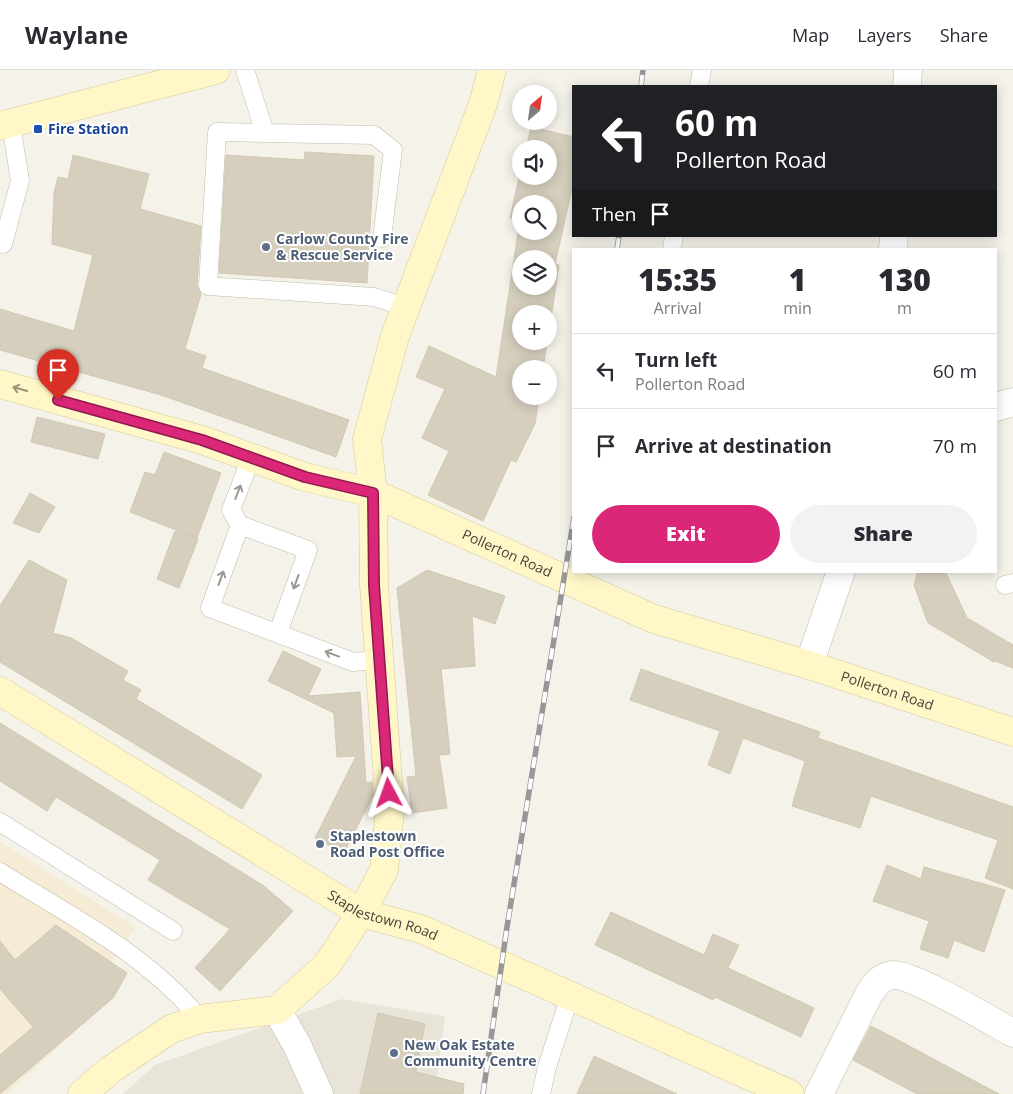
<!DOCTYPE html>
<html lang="en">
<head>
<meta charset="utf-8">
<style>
	:root { --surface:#fff; --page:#f2f2f3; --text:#2b2b33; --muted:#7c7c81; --line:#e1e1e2; --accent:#db2777 }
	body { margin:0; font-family:"Open Sans",sans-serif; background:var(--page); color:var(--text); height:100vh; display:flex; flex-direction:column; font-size:19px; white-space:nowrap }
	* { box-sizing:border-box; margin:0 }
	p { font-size:16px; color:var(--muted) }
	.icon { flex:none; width:28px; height:28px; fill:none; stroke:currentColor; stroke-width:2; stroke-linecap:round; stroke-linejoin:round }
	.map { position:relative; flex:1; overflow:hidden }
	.side { position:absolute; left:572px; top:178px; width:425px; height:325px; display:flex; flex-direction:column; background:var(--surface); border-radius:0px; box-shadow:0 2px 12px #0003 }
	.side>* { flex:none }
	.banner { position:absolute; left:572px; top:15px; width:425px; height:152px; border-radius:0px; box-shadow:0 2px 12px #0003; background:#202124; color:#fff; overflow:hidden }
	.needle { width:32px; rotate:29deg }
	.fabs { position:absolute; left:512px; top:15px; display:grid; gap:10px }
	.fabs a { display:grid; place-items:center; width:45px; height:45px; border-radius:50%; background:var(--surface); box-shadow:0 2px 12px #0003; font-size:25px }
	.pin { position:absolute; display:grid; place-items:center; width:42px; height:42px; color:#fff; margin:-51px -21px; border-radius:50% 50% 50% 0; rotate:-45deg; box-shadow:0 0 5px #0007 }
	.pin .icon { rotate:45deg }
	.me { position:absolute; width:55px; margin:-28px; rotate:356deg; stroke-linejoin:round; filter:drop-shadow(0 0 4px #0008) }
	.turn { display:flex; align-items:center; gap:18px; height:105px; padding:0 20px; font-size:22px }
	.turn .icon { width:65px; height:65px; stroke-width:2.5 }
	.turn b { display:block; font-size:35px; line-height:42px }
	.then { display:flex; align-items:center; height:48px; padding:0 20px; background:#0003; gap:10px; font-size:19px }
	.eta { display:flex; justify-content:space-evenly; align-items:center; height:85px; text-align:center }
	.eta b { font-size:30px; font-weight:800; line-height:35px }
	.action { display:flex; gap:10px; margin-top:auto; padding:10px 20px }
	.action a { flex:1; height:58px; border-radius:30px; background:var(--accent); color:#fff; font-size:20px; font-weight:800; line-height:58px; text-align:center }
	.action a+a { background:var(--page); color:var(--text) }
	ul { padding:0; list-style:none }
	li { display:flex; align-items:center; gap:15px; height:75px; padding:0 20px; border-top:1px solid var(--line) }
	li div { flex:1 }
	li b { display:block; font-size:19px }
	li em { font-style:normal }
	header { display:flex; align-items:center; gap:30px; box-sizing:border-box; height:70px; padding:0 25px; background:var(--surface); border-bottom:1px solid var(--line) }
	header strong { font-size:24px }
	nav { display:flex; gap:28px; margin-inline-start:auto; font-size:18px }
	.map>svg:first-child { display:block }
	.residential { fill:#e8e4d7 }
	.commercial { fill:#f6ebd4 }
	.building { fill:#d6cfbe; stroke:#d1c8b1; fill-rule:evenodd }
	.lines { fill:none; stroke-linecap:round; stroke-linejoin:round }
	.lane-casing { stroke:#c0bbab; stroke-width:19 }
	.street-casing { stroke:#c0bbab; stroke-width:29 }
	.secondary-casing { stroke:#d4ca99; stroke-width:29 }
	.lane { stroke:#fff; stroke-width:18 }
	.street { stroke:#fff; stroke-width:28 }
	.secondary { stroke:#fff7c8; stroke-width:28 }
	.rail-casing { stroke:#979797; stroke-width:5.5 }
	.rail { stroke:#fff; stroke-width:4; stroke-dasharray:11; stroke-linecap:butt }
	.oneway { stroke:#9a9478 }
	.oneway2 { stroke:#9a9891 }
	.route-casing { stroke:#8e194d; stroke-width:12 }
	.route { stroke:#db2777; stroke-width:9 }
	.transit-dot { fill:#1a4fb4; stroke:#fff; stroke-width:2 }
	.service-dot { fill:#5c6f8a; stroke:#fff; stroke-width:2 }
	.labels { text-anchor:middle; stroke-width:4; stroke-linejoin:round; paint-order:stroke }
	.transit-label { font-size:14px; font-weight:bold; fill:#164399; stroke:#fff; text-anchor:start }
	.service-label { font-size:14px; font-weight:bold; fill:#4e5e75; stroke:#fff; text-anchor:start }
	.street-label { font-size:14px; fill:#484337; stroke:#fff }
</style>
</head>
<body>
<header>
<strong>Waylane</strong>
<nav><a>Map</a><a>Layers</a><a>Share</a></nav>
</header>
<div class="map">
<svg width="1013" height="1024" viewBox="0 0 1013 1024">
	<rect width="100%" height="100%" fill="#f4f2e9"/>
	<path class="residential" d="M342,929l103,17 -10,78h-312l32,-29z"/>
	<path class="commercial" d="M0,772l135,85 -24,36 16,10 -14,25 -107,96h-6z"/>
	<path class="building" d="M531,57l43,10v43l-19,84 4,1 -10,67v-18h-28v27h26l-4,28h-22v27h18l-4,28 -19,38 -5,-2 -28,61 -55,-26 21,-44 -27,-13 23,-49 -29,-12 13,-31 67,31 24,-157 -10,-2 11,-49v7h28v-27h-23zM521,134h28v27h-28zM521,189h28v27h-28z
		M305,82l69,4 -7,127 -148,-10 7,-118 78,5z
		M73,85l76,19 -9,35 61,17 -4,59 4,9 -16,55 21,7 -4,12 147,52 -13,37 -175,-62 -161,-45v-41l74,22 19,-76 -41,-11 2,-51 4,-16 10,2z
		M37,347l68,17 -7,25 -67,-17z
		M164,382l57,21 -24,65 -67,-26 15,-40 10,3z
		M30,423l25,14 -16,26 -26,-10z
		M175,461l23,8 -19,49 -22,-9z
		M29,490l38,20 -14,53 18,5 57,33 -5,9 18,10 -5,9 126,76 -20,34 -242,-147v-56z
		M427,500l78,26 -10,28 -23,-8 3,50 -34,3 9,85 -11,1 8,53 -35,5 -5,-36 9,-1 -19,-188z
		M918,501h27l22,47 46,27v23l-18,-7 -1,1 -66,-39 -14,-38z
		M283,581l38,18 -13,27 52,-4 6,91 6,-1 1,13 -29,58 -29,-15 41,-82 -19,1 -3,-44 -66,-32z
		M641,599l179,63 -2,6 195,69v82l-28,-11 13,-38 -127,-44 -11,32 -68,-22 13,-45 -62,-23 -13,36 -22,-9 12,-34 -90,-31z
		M0,653l264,163 29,25 -73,80 -25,-23 35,-39 -82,-49 12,-20 -104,-63 -9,14 -47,-30z
		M887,795l34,14 3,-12 81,23 -21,62 -30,-12 -6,18 -28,-9 9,-28 -56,-20z
		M611,842l93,43 9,-21 26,11 -11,23 86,40 -13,29 -86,-40 -2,3 -118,-55z
		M56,855l71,48 -14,25 -113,96v-39l33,-28 -33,-38v-48l15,19z
		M378,943l47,11 -9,48 48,12 -1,10h-103z
		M871,956l25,13 103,55h-82l-64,-34z
		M594,986l83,38h-100z"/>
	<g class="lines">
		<defs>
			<path id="lane" d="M245,0l20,63
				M699,16l3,-16
				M382,168l11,-88 -19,-15 -157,-3 -9,154 166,11 32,10
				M3,174l17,-63 -9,-57
				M672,179l2,-13
				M240,455l-9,-15 20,-52
				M1005,515l8,-2
				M278,563l30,-83 -68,-25 -30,83 143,54 26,-2
				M0,752l173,109
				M0,802c70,44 147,82 200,147
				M541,1024l6,-27 23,-71"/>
			<path id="street" d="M907,16l1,-16
				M893,179l1,-13
				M996,337l17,-5
				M809,595l32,-94
				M277,940l20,35 22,49
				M819,1024l50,-100c7,-10 11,-17 23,-19 20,-2 99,46 121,58"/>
			<g id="secondary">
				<path d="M0,56l216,-56"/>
				<path id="s1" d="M0,314l202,56 103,37 68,16 281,126 155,46 204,67"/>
				<path id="s2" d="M0,621l361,222 60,16 369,165"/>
				<path d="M82,1024l28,-24 61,-41 29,-10 77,-9 50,-45 34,-52 23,-43 6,-60 -16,-225 -1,-92 -6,-54 28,-103 88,-232 9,-34"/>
			</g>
		</defs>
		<use href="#lane" class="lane-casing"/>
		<use href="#street" class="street-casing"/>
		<use href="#secondary" class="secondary-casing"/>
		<use href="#lane" class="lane"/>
		<use href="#street" class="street"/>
		<use href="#secondary" class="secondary"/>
		<defs>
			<path id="rail" d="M641,16l2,-16
				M617,179l2,-13
				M483,1024l24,-167 67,-410"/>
		</defs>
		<use href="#rail" class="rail-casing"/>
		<use href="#rail" class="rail"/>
	</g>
	<defs><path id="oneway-shaft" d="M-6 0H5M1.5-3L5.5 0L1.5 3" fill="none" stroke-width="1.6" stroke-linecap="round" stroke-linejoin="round" transform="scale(1.25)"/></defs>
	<use class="oneway" href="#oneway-shaft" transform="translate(20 319) rotate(-164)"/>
	<g class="oneway2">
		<use href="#oneway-shaft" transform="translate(238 422) rotate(-69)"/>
		<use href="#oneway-shaft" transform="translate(221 508) rotate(-70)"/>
		<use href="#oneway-shaft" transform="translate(296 512) rotate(110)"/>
		<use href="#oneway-shaft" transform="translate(332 584) rotate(-159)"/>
	</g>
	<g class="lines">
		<defs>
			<path id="route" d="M58,330l144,40 103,37 68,16 1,92 15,208"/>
		</defs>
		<use href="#route" class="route-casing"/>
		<use href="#route" class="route"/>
	</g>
	<rect class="transit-dot" x="33" y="54" width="10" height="10" rx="2.5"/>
	<g class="service-dot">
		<circle cx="266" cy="177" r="5"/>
		<circle cx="320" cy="774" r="5"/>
		<circle cx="394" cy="983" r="5"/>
	</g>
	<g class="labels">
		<g class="transit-label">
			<text x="48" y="64">Fire Station</text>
		</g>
		<g class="service-label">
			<text x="276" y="174">Carlow County Fire<tspan x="276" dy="16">&amp; Rescue Service</tspan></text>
			<text x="330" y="771">Staplestown<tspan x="330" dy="16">Road Post Office</tspan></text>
			<text x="404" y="980">New Oak Estate<tspan x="404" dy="16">Community Centre</tspan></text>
		</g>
		<g class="street-label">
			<text dy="5" stroke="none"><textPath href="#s1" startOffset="536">Pollerton Road</textPath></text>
			<text dy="5" stroke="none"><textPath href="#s1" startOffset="941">Pollerton Road</textPath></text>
			<text dy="5" stroke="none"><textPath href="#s2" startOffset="445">Staplestown Road</textPath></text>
		</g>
	</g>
</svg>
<div class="fabs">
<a><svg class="needle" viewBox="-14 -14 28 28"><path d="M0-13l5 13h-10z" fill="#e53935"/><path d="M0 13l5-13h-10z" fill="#7c7c81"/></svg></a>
<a><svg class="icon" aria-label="sound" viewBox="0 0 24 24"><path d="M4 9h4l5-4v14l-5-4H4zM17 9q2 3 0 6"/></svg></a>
<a><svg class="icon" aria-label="search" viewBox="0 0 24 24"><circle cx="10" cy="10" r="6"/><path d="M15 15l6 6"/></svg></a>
<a><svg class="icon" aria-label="layers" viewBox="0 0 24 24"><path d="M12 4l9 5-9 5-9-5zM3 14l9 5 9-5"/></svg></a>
<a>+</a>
<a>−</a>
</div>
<div class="pin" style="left:58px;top:330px;background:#d93025"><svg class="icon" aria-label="arrive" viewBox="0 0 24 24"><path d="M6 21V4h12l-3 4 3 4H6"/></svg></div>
<svg class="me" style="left:389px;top:723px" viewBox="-20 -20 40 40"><path d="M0-17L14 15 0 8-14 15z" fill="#db2777" stroke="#fff" stroke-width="4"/></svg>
<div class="banner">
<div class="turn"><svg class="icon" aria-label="left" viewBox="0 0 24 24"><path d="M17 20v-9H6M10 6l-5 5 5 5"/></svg><div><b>60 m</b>Pollerton Road</div></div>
<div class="then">Then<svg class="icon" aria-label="arrive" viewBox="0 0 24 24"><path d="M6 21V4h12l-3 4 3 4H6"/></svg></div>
</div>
<section class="side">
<div class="eta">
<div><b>15:35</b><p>Arrival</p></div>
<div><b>1</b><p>min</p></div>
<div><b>130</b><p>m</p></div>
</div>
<ul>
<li><svg class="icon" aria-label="left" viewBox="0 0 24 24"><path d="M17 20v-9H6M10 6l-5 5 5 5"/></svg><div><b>Turn left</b><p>Pollerton Road</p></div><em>60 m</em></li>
<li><svg class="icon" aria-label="arrive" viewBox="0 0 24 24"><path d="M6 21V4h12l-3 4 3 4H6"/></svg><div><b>Arrive at destination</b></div><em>70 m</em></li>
</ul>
<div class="action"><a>Exit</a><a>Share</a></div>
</section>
</div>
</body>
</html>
